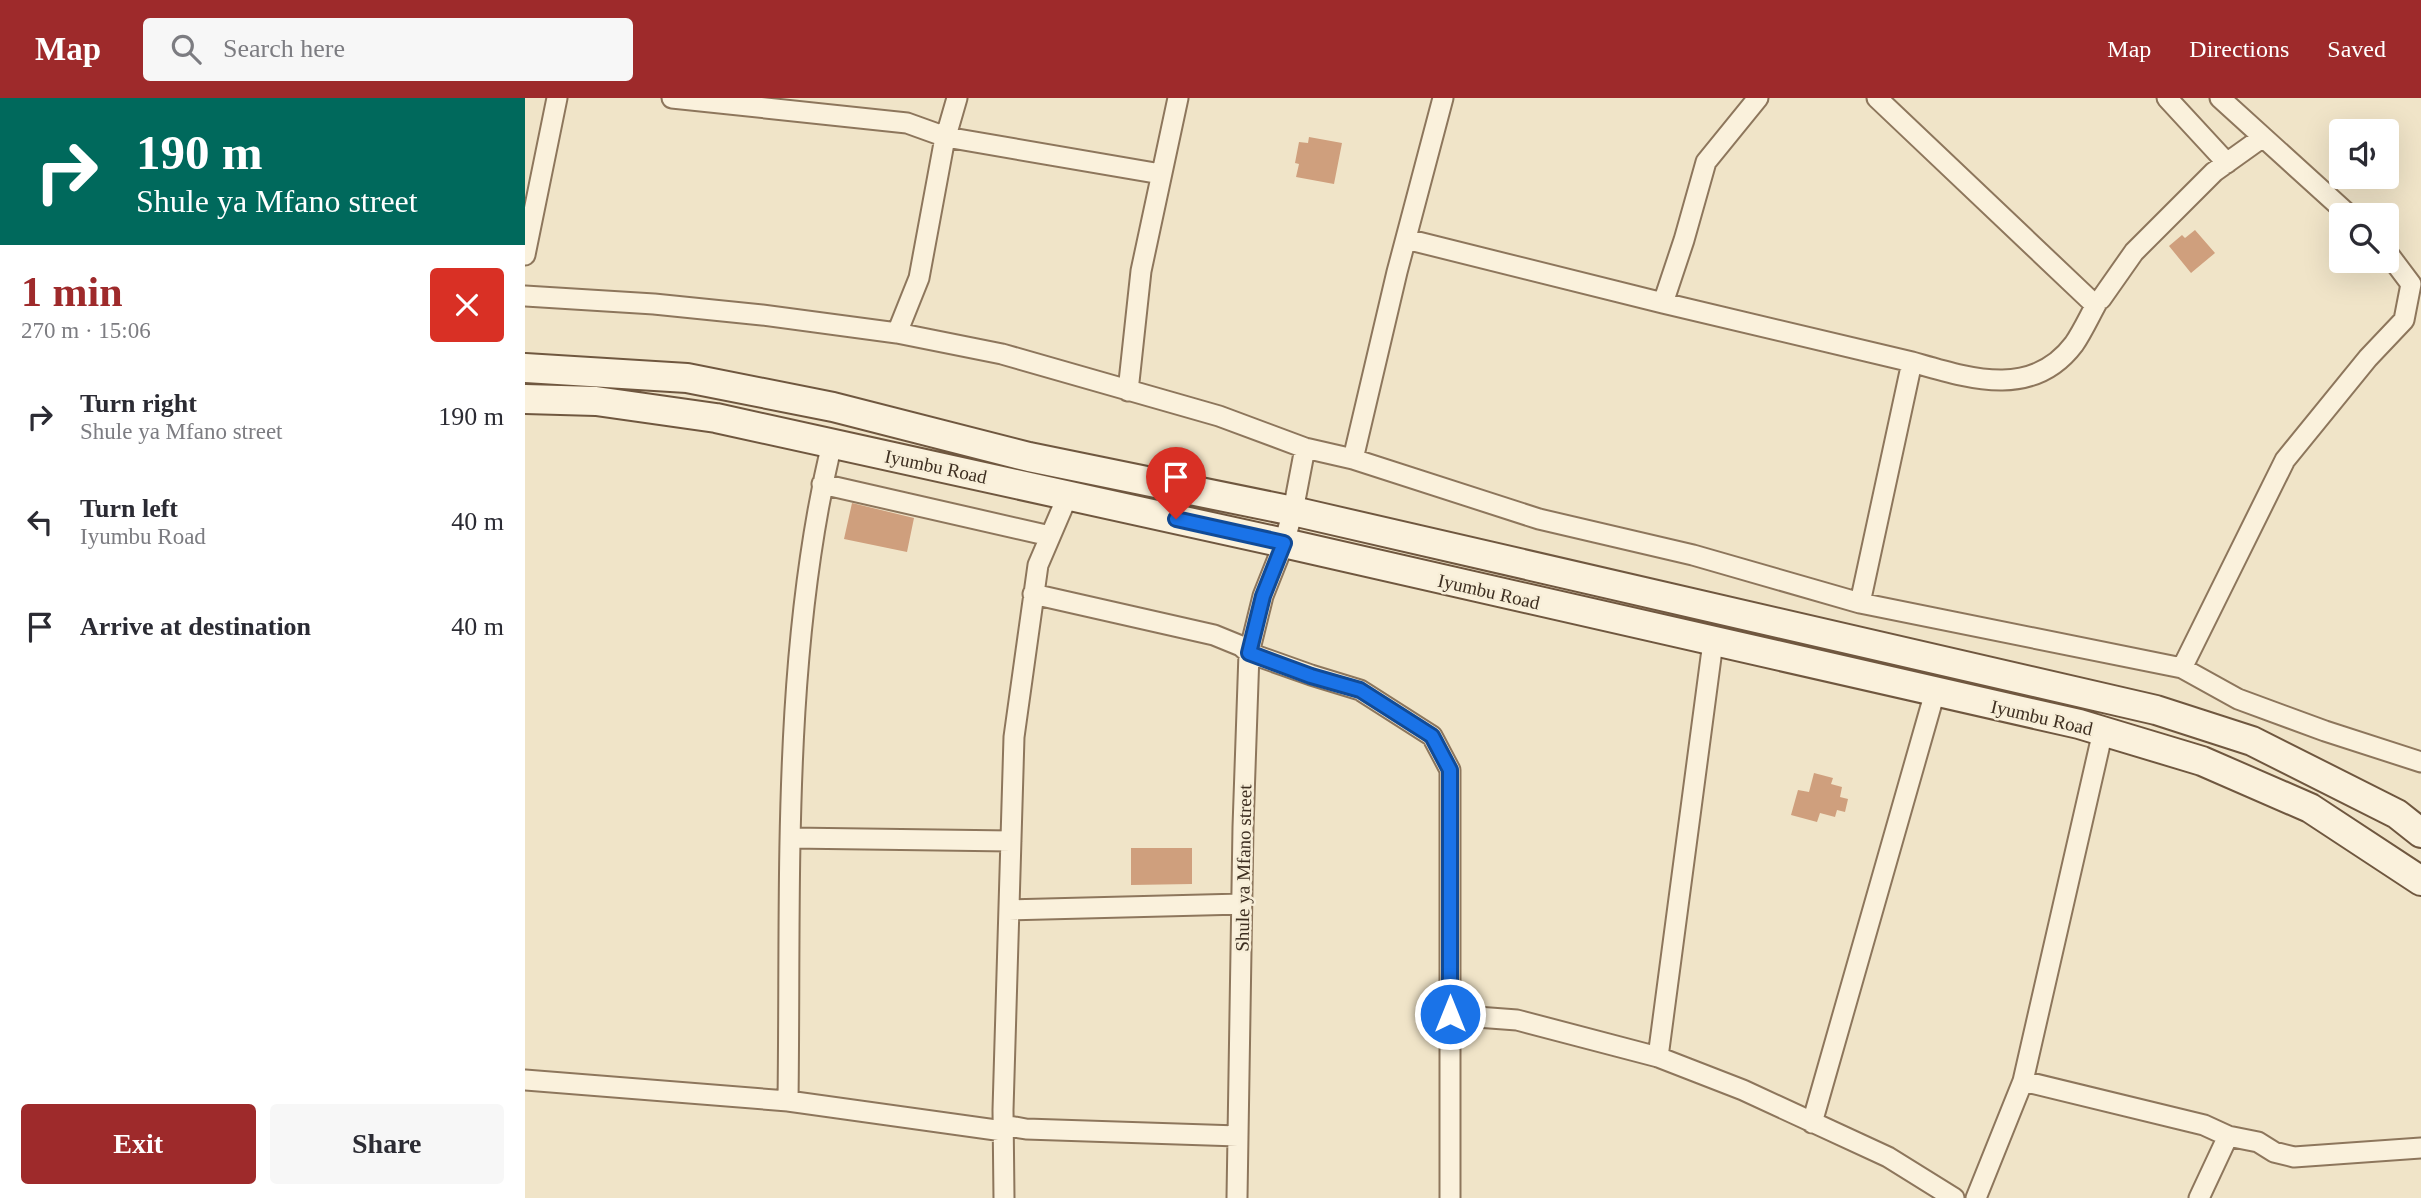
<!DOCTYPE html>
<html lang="en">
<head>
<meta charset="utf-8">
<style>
	:root { --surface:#fff; --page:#f7f7f7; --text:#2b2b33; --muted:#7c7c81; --accent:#9e2a2b }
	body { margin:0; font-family:Georgia,serif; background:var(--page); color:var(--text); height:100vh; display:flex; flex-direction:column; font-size:26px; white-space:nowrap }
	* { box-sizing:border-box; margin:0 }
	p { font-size:23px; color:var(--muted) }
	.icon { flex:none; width:38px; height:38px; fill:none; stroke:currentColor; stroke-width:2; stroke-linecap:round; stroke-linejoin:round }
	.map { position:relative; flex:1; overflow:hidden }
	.side { display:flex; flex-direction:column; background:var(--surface); width:525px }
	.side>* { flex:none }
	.hud { background:#00695c; color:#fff; overflow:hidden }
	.fabs { position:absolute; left:1804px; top:21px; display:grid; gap:14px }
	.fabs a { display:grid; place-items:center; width:70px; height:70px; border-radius:7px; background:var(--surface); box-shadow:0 7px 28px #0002; font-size:35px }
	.pin { position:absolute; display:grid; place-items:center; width:60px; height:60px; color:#fff; margin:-72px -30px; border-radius:50% 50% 50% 0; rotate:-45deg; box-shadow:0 0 7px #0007 }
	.pin .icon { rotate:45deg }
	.me { position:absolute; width:77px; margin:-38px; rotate:0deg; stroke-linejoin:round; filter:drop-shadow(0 0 5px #0008) }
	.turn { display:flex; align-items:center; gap:24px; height:147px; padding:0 21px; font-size:32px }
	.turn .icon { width:91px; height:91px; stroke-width:2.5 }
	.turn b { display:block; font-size:49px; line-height:60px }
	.round { display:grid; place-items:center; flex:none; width:74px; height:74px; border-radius:7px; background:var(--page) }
	.summary { display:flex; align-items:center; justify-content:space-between; height:119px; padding:0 21px }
	h1 { font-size:42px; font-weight:700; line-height:52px; color:var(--accent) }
	.primary-button { display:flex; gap:14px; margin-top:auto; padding:14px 21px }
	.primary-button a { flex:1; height:80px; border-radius:7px; background:var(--accent); color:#fff; font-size:28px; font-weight:700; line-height:80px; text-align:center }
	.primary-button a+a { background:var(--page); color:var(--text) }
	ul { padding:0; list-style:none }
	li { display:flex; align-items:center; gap:21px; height:105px; padding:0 21px }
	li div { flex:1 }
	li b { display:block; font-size:26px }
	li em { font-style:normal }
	header { display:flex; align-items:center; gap:42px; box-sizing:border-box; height:98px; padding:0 35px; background:var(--accent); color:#fff }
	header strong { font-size:33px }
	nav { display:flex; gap:38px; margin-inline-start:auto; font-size:24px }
	.search { width:490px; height:63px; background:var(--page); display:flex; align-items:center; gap:18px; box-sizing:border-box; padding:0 24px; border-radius:7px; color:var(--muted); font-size:26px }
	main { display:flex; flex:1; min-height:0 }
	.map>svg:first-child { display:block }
	.building { fill:#cf9f7d }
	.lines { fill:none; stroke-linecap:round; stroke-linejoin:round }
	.minor-casing { stroke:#8d765c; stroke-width:23 }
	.secondary-casing { stroke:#6f573f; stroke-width:32 }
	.minor { stroke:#faf1dc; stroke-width:19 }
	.secondary { stroke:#faf1dc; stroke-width:28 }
	.route-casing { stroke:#114b97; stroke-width:18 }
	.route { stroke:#1a73e8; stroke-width:12 }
	.labels { text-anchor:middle; stroke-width:5; stroke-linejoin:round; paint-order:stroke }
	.street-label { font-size:19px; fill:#3d2e20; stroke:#f7eed8 }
</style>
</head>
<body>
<header>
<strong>Map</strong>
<div class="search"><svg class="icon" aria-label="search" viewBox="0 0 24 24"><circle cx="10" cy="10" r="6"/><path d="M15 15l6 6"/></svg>Search here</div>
<nav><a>Map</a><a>Directions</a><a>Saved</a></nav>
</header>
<main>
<section class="side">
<div class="hud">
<div class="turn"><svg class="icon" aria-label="right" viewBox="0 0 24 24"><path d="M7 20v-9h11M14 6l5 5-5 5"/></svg><div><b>190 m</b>Shule ya Mfano street</div></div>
</div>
<div class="summary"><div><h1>1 min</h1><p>270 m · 15:06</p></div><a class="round" style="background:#d93025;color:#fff"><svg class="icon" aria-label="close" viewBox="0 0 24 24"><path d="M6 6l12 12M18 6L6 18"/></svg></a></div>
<ul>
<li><svg class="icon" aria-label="right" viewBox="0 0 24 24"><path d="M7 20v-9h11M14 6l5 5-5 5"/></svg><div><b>Turn right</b><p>Shule ya Mfano street</p></div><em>190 m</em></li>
<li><svg class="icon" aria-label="left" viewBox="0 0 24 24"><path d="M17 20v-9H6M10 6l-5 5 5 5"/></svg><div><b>Turn left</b><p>Iyumbu Road</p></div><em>40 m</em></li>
<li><svg class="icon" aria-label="arrive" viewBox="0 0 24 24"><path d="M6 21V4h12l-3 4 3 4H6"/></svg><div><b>Arrive at destination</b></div><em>40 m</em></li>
</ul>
<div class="primary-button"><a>Exit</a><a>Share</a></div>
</section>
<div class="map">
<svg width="1896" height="1100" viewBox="0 0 1896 1100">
	<rect width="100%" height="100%" fill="#f0e4c8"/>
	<path class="building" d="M784,39l33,6 -8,41 -38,-7 3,-13 -4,-1 4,-21 9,1z
		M1670,132l20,23 -24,20 -22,-27 13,-11 3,3z
		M327,405l62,15 -7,34 -63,-13z
		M1289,675l19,5 -2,6 11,3 -2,10 8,2 -3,13 -8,-2 -2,7 -15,-4 -3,9 -26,-7 7,-25 11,2z
		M606,750h61v36l-61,1z"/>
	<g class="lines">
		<defs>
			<path id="minor" d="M147,0l235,25 39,14 215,37
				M1352,0l215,204 9,-3 33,-47 80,-80 49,-35
				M1642,0l60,65
				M1695,0l129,117
				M881,141l257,64 249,59 -52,241
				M0,157l32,-157
				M0,198l129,8 108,11 135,18 105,21 217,62 86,32 48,11 186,60 154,36 167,48 322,65 103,-208 83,-102 36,-38 7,-36 -24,-32
				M1138,205l21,-63 22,-78 52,-64
				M372,235l22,-55 25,-135 13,-45
				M1387,264c56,16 120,38 162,-18 9,-13 16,-29 24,-43
				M603,293l13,-120 37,-173
				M828,361l44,-187 46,-174
				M297,386l228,52
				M508,496l181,41 27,11 8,7 62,22 49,15 72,46 18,34v428
				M1657,570l56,31 87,32 96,31
				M266,740l220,3
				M484,812l233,-6
				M925,917l67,5 141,37 85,33 145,67 66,41
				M1133,959l55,-415
				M0,982l263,21 215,30
				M1498,983l181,44 24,11 -29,62
				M263,1003c3,-219 -7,-443 44,-658
				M1287,1025l123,-431
				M478,1027l23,4 212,7
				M1703,1038l30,6 16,10 20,5 127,-9
				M479,1100l-1,-88 11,-373 24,-172 30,-70
				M712,1100l6,-371 6,-174 14,-57 21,-53 9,-32 12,-63
				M1451,1100l47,-117 80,-350"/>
			<path id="secondary" d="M0,270l162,10 146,29 196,50 264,54 863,199 96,31 145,73 24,19
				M0,301l71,2 120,17 568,125 795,181 123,37 108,47 111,73"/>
		</defs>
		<use href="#minor" class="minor-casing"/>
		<use href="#secondary" class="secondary-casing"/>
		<use href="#minor" class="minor"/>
		<use href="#secondary" class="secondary"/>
	</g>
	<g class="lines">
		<defs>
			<path id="route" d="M651,421l108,24 -21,53 -14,57 62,23 49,14 72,46 18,34v244"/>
		</defs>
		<use href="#route" class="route-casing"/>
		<use href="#route" class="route"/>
	</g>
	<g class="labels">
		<g class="street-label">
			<text transform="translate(411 368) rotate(12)" y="7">Iyumbu Road</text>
			<text transform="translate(964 493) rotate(13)" y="7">Iyumbu Road</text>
			<text transform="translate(1517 619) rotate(13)" y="7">Iyumbu Road</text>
			<text transform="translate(718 770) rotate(-89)" y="7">Shule ya Mfano street</text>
		</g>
	</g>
</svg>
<div class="fabs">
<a><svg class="icon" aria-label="sound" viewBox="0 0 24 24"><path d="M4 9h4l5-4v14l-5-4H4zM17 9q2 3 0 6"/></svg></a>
<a><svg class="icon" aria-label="search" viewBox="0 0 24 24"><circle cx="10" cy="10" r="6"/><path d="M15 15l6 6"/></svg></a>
</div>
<div class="pin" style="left:651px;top:421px;background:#d93025"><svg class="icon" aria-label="arrive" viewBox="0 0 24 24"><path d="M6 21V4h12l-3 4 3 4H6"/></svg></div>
<svg class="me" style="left:925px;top:916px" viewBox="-20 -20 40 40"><circle r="17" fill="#1a73e8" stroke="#fff" stroke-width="3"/><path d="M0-11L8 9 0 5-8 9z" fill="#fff"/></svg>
</div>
</main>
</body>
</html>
